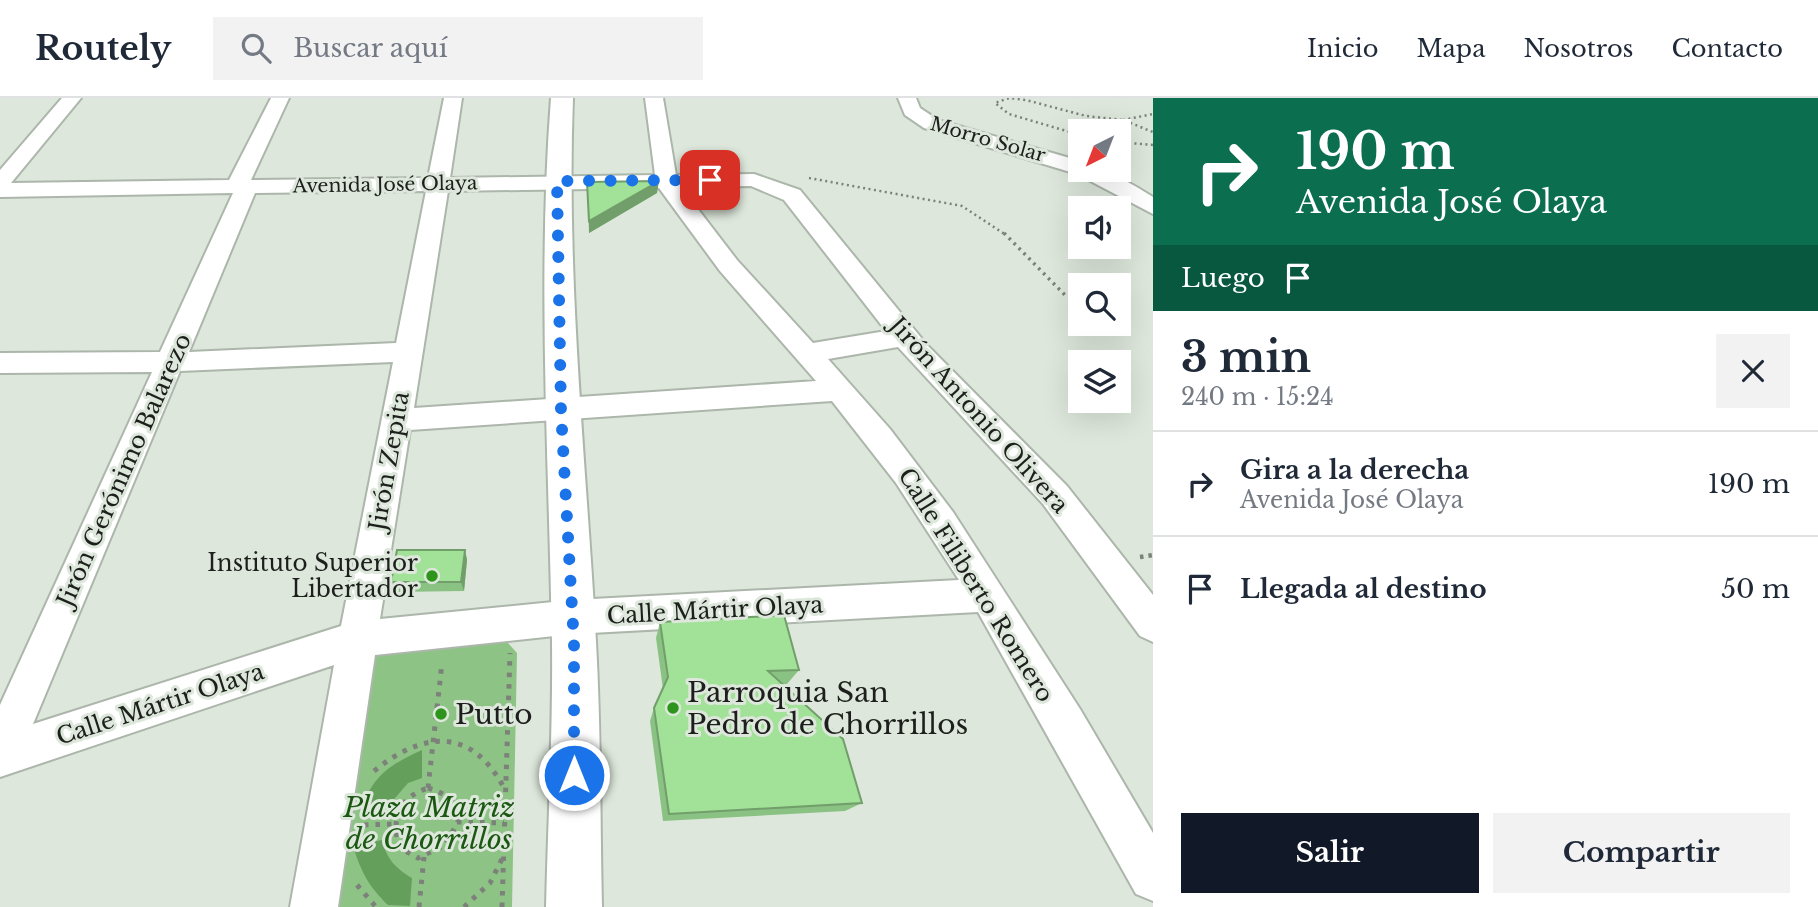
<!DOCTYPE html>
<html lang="es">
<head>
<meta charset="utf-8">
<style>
	:root { --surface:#fff; --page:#f2f2f3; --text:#1f2937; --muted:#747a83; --line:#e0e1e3; --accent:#111827 }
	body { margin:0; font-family:"Libre Baskerville",serif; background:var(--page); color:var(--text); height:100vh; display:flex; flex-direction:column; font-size:26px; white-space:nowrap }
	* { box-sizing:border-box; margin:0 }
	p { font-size:23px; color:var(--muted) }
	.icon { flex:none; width:38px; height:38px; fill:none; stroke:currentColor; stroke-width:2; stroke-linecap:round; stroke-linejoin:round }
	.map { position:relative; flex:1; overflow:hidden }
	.drawer { display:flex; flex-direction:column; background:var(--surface); width:665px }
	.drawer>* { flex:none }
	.banner { background:#0b6e4f; color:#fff; overflow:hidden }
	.needle { width:46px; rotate:222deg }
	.buttons { position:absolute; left:1068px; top:21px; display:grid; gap:14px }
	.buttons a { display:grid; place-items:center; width:63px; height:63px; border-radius:0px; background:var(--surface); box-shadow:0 7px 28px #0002; font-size:35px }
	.pin { position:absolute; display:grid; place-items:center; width:60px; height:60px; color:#fff; margin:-30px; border-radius:14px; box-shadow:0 4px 10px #0006 }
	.me { position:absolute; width:77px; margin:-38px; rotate:0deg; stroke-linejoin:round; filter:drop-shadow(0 0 5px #0008) }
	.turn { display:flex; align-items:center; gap:24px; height:147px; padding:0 28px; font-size:32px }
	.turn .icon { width:91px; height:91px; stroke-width:2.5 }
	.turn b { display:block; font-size:49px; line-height:60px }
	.then { display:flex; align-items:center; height:66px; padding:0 28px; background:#0003; gap:14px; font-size:26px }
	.round { display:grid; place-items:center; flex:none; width:74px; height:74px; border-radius:0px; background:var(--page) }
	.summary { display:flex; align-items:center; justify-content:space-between; height:119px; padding:0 28px }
	h1 { font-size:42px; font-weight:700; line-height:52px }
	.cta { display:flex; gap:14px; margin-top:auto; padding:14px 28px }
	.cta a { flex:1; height:80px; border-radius:0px; background:var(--accent); color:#fff; font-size:28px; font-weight:700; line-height:80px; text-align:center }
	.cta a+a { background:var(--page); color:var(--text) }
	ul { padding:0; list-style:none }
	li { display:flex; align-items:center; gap:21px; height:105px; padding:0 28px; border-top:2px solid var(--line) }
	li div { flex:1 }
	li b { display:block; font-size:26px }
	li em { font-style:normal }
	header { display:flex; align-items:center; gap:42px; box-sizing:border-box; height:98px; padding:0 35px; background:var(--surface); border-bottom:2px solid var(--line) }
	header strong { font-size:33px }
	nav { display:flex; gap:38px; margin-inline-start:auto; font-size:24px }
	.search { width:490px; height:63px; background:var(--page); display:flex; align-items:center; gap:18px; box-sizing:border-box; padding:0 24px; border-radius:0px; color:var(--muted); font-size:26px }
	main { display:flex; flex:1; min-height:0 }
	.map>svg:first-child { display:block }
	.green { fill:#8ec386 }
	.water { fill:#64a05b }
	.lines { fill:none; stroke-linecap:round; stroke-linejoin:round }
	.minor-casing { stroke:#acb6ab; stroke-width:4 }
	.major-casing { stroke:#acb6ab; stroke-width:4 }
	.path-far3 { stroke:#7c827a; stroke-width:2.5; stroke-dasharray:2 3.5; stroke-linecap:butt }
	.path-far2 { stroke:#7c827a; stroke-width:3.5; stroke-dasharray:2.5 4.5; stroke-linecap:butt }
	.path-far1 { stroke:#7c827a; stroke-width:4.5; stroke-dasharray:3.5 5; stroke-linecap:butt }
	.path { stroke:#7c827a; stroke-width:5; stroke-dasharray:4.5 7; stroke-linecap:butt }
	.minor { fill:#fff; fill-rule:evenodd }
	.major { fill:#fff; fill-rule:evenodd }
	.wall { fill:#8ac283 }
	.shaded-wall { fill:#719e6a }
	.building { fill:#a1e198; stroke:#719e6a; stroke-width:2 }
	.route { stroke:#1a73e8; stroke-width:12; stroke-dasharray:0 21.6 }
	.poi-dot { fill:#2e951c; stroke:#dde7db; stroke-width:2.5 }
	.labels { text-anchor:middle; stroke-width:6; stroke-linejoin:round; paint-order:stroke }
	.far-street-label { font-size:19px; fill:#1c1f1b; stroke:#dde7db }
	.street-label { font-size:23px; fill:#1c1f1b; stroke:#dde7db }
	.poi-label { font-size:23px; fill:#1c1f1b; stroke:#dde7db; text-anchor:end }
	.near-poi-label { font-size:28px; fill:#1c1f1b; stroke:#dde7db; text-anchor:start }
	.near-park-label { font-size:28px; font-style:italic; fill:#1b5812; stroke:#dde7db }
</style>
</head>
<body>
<header>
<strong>Routely</strong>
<div class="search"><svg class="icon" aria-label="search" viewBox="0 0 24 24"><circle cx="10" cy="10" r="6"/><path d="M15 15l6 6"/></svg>Buscar aquí</div>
<nav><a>Inicio</a><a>Mapa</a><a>Nosotros</a><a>Contacto</a></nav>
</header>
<main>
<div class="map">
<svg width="1153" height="809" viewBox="0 0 1153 809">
	<rect width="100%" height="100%" fill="#dde7db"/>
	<path class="green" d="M507,544l10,11 -5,254h-181l40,-253 12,-10z"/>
	<path class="water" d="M422,652v28l-14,5 -25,29 -22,-1c11,-35 28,-46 61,-61z
		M382,742c5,19 13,28 30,38l-2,28 -22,-1c-19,-18 -27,-33 -35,-59z"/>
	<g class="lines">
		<defs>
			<path id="minor" d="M62,0h19l-70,85 218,-3 42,-82h18l-38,82 177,-2 16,-80h18l-12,80 205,-3 -10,-77h18l13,77 78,-1 46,16 127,155 140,141 86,109v47l-13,-6 -97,-132 -145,-157 -70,12 62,70 63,83 127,197 73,124v68l-17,-7 -158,-282 -405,22 -198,21 -37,252h-48l44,-242 -334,112v-72l152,-333 -152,1v-20l160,-1 73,-159 -233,4v-27zM751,88l33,14 102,131 -73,12 -76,-83 -56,-73zM659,90l61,83 96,110 -402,27 34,-217zM426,93l-30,152 -207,9 66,-159zM393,264l-52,264 -308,98 147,-353zM832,303l64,82 63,97 -386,20 -193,19 30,-189z
				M898,0h18l4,10 18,12 142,41v9c31,0 47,11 73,27v17l-76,-40 -153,-46 -19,-13z"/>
			<path id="major" d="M551,0h22c-7,182 13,363 23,544 5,88 4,177 6,265h-56c2,-88 7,-176 6,-264 -3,-182 -15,-363 -1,-545z"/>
		</defs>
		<use href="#minor" class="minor-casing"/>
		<use href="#major" class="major-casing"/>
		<path class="path-far3" d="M1123,22l30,-6
			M1080,37l-71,-21 -14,-11 14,-5 17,2 60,16 37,4 30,12
			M1118,44l35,3
			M809,80l153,28 44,29"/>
		<path class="path-far2" d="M1004,135l61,62"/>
		<path class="path-far1" d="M1140,459l13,-2"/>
		<path class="path" d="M374,673c48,-39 96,-45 129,15
			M428,690c19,6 30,13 30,34l-13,23 -27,13 -18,-10c-10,-28 -1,-51 28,-60z
			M428,690l14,-125
			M457,724l47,1
			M364,727l30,-1
			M357,787l19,22
			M419,809l5,-50
			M464,809l26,-24 12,-24
			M502,809l8,-254"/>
		<use href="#minor" class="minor"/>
		<use href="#major" class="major"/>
	</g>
	<path class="wall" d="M587,84l70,11 -68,40z
		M465,452l2,10 -3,31 -68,1 -5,-10z
		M660,524l139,48 -12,14h-5l80,119 -17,8 -182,10 -13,-100 4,-13 9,-19 -7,-51z"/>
	<path class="shaded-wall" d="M659,83l-2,12 -68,40v-12z
		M465,452l2,10 -3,31 -3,-9z"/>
	<path class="building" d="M659,83l-70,40 -2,-39z
		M397,452h68l-4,32h-70z
		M784,517l15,55 -31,1 75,68 19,64 -193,11 -15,-106 14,-31 -8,-55z"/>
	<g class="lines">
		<path class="route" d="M574,677v-131l-13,-233 -4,-230 153,-1"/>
	</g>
	<g class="poi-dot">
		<circle cx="432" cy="478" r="7"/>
		<circle cx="673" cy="610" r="7"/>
		<circle cx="441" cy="616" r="7"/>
	</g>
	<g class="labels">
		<g class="far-street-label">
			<text transform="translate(988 41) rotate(16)" y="7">Morro Solar</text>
			<text transform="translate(385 86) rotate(-1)" y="7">Avenida José Olaya</text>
		</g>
		<g class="street-label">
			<text transform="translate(979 317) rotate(48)" y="8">Jirón Antonio Olivera</text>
			<text transform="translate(389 363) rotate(-80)" y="8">Jirón Zepita</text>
			<text transform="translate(124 372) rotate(-66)" y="8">Jirón Gerónimo Balarezo</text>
			<text transform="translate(976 487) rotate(58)" y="8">Calle Filiberto Romero</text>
			<text transform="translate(715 512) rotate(-3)" y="8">Calle Mártir Olaya</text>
			<text transform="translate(160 606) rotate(-18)" y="8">Calle Mártir Olaya</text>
		</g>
		<g class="poi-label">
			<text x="418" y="473">Instituto Superior<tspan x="418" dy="26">Libertador</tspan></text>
		</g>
		<g class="near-poi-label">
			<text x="687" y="604">Parroquia San<tspan x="687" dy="32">Pedro de Chorrillos</tspan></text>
			<text x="455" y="626">Putto</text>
		</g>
		<g class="near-park-label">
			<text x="429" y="719">Plaza Matriz<tspan x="429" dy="32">de Chorrillos</tspan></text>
		</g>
	</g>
</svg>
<div class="buttons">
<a><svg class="needle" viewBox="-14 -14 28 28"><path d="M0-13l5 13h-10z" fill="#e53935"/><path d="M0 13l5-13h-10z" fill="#747a83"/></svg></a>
<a><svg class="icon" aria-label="sound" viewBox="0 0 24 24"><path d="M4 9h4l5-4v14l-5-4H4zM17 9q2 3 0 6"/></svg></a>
<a><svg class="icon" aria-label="search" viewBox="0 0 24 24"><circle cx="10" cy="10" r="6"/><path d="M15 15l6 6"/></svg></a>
<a><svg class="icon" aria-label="layers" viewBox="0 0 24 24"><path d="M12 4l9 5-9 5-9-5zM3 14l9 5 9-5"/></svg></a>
</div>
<div class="pin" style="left:710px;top:82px;background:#d93025"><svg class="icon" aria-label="arrive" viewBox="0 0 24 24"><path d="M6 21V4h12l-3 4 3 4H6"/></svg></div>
<svg class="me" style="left:574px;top:677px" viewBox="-20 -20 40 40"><circle r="17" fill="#1a73e8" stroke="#fff" stroke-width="3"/><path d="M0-11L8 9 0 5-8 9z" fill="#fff"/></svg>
</div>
<section class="drawer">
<div class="banner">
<div class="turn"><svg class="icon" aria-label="right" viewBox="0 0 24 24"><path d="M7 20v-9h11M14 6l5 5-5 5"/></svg><div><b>190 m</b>Avenida José Olaya</div></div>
<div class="then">Luego<svg class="icon" aria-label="arrive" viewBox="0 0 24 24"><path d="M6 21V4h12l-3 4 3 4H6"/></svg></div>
</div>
<div class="summary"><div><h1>3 min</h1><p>240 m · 15:24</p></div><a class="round"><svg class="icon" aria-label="close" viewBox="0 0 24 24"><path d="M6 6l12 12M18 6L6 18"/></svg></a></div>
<ul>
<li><svg class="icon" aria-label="right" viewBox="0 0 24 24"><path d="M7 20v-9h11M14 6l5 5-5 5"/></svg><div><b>Gira a la derecha</b><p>Avenida José Olaya</p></div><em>190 m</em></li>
<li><svg class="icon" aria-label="arrive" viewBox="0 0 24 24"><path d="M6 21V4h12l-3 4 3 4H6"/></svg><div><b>Llegada al destino</b></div><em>50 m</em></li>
</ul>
<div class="cta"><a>Salir</a><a>Compartir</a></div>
</section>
</main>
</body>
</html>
